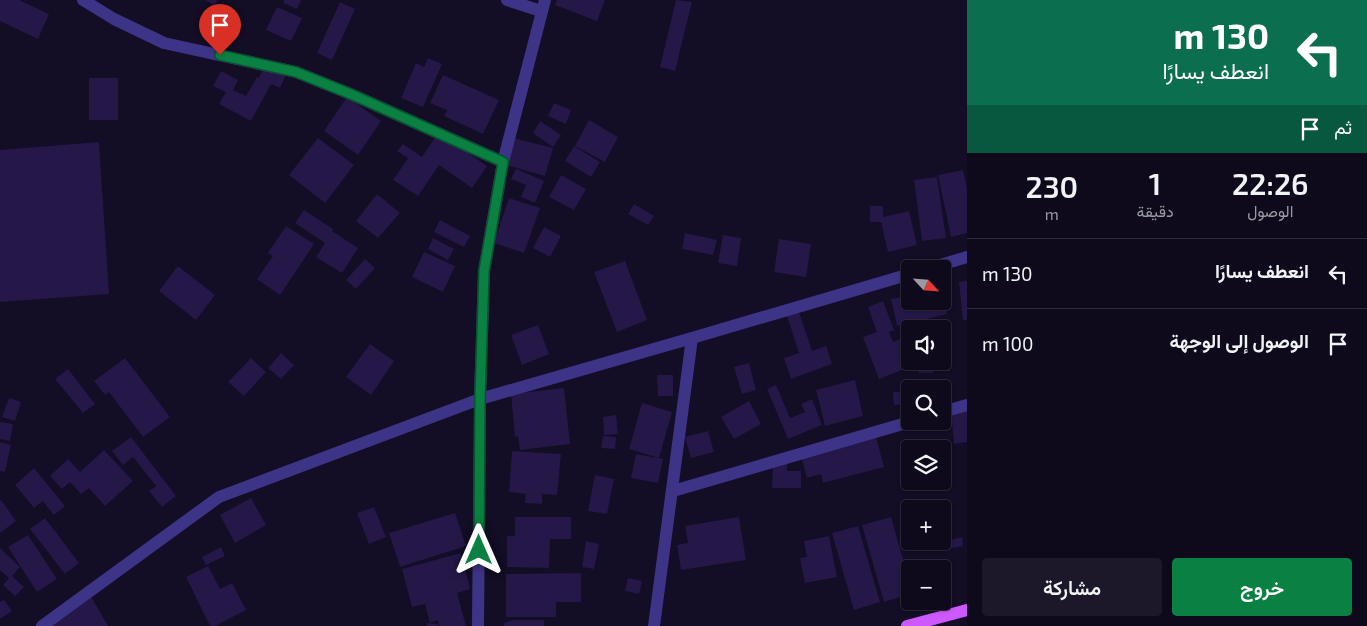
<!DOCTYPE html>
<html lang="ar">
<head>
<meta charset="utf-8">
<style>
	:root { --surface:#0e0a1c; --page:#1c1829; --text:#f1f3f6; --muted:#9b9aa3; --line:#2e2b3b; --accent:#0b8043 }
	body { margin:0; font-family:"Exo 2",Vazirmatn,sans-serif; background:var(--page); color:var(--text); direction:rtl; height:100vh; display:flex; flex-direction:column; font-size:19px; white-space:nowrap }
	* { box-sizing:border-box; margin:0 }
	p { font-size:16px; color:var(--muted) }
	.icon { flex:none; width:28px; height:28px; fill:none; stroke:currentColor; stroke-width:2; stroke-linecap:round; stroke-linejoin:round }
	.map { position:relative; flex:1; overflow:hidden; direction:ltr }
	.side { display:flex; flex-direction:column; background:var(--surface); width:400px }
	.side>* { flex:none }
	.banner { background:#0b6e4f; color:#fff; overflow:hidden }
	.needle { width:32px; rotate:116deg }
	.controls { position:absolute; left:901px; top:260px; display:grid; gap:10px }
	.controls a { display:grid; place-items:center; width:50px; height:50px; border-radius:5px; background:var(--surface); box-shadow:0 1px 4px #0004,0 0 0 1px var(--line); font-size:25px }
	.pin { position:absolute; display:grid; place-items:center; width:42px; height:42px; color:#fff; margin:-51px -21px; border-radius:50% 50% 50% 0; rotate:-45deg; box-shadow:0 0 5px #0007 }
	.pin .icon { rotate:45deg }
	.me { position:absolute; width:55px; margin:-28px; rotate:0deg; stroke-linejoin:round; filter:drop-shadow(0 0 4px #0008) }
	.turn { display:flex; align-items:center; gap:18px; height:105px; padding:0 15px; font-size:22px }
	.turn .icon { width:65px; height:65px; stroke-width:2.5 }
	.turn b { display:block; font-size:35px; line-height:42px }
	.then { display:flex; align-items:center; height:48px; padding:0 15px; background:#0003; gap:10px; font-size:19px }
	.eta { display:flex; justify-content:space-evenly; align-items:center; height:85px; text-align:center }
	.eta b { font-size:30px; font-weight:600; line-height:35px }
	.button { display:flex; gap:10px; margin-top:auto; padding:10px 15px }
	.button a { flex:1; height:58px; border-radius:5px; background:var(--accent); color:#fff; font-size:20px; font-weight:600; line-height:58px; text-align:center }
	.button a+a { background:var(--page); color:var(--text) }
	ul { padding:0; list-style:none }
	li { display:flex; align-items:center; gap:15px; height:70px; padding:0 15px; border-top:1px solid var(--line) }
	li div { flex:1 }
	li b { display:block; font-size:19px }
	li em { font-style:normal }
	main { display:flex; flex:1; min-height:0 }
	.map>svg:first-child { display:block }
	.building { fill:#251747 }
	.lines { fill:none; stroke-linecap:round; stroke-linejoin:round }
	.minor { stroke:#3e3487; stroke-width:12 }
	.major { stroke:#ce58ff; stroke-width:12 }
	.route-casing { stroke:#07532c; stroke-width:12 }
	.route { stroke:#0b8043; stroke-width:9 }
</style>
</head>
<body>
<main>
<section class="side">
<div class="banner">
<div class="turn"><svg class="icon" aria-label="left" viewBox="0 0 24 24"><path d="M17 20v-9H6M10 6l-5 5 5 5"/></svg><div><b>130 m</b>انعطف يسارًا</div></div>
<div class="then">ثم<svg class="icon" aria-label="arrive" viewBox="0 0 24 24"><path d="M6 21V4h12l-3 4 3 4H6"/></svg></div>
</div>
<div class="eta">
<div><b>22:26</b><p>الوصول</p></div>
<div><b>1</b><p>دقيقة</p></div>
<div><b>230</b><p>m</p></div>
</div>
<ul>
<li><svg class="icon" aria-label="left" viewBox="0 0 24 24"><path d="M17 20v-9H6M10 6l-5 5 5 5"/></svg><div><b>انعطف يسارًا</b></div><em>130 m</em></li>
<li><svg class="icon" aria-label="arrive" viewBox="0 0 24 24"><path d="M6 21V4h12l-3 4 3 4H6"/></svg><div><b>الوصول إلى الوجهة</b></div><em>100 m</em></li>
</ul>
<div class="button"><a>خروج</a><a>مشاركة</a></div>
</section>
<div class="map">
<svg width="967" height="626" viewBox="0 0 967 626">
	<rect width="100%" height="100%" fill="#130d25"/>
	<path class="building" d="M0,0h19l30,14 -11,25 -38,-18z
		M205,0h13l-4,5z
		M284,0h17l-4,9 -14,-6z
		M557,0h48l-8,21 -42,-16z
		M676,0l16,2 -17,69 -15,-4z
		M340,2l15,7 -23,51 -15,-7z
		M277,7l25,11 -11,23 -25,-11z
		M428,58l14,6 -19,43 -22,-9 15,-35 8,4z
		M267,60l21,10 -8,18 -9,-4 -20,37 -32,-17 7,-12 -13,-6 8,-15 17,9 -5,10 13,6 11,-19 2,1z
		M443,75l56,25 -16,34 -39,-18 3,-6 -17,-7z
		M89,78h29v42h-29z
		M347,97l34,24 -23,34 -34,-24z
		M554,103l17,7 -5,14 -18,-8z
		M589,120l29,17 -13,25 -30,-16z
		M540,121l21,14 -8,12 -20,-14z
		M438,133l49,33 -15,22 -33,-23 -21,31 -25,-16 15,-22 -11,-7 6,-7 19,13z
		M318,138l36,27 -29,38 -36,-28z
		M514,138l39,10 -8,28 -39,-11z
		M99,142l10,152 -109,8v-152z
		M574,146l26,16 -9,15 -26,-16z
		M516,169l28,12 -9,22 -14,-6 5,-12 -15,-6z
		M963,170l4,19v44l-16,4 -13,-62z
		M561,175l25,14 -12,21 -25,-13z
		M937,177l9,61 -24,3 -8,-61z
		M377,194l23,19 -22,25 -22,-17z
		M509,198l31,10 -16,45 -30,-10z
		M634,204l20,12 -6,9 -20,-11z
		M870,206h13v11l26,-6 8,34 -29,7 -7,-30h-11z
		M304,210l29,19 -1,2 26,17 -16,25 -26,-16 9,-14 -30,-20z
		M440,220l30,16 -6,11 -30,-15z
		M286,226l28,18 -34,51 -23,-16 16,-23 -5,-3z
		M544,227l17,9 -11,21 -17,-9z
		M685,233l32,7 -4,15 -31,-6z
		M723,235l18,3 -4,28 -19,-3z
		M433,238l21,11 -6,11 -20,-11z
		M779,239l32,5 -5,33 -32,-5z
		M424,252l31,14 -12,26 -31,-15z
		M365,259l10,9 -19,21 -10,-9z
		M625,261l22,59 -30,12 -23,-60z
		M178,266l37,29 -19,25 -37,-29z
		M967,281v39h-4l-4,-38z
		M910,295v6h32l1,-4 4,17 -50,12 -6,-27z
		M883,301l11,29 -5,2 4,10 15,-6 2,4v21h8l1,2 -40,16 -16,-42 14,-5 -9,-25z
		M798,309l14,42 14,-5 6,18 -41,15 -7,-21 15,-5 -13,-40z
		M916,324l30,1 -1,21h4l1,25h-11v-10h3v-32h-27z
		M538,325l11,29 -27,11 -11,-30z
		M370,344l24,17 -23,34 -25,-18z
		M281,353l13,12 -13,14 -13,-11z
		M125,358l45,59 -27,20 -34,-45 -4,3 -11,-14z
		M251,358l15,14 -22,24 -16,-14z
		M919,361h14v12h-14z
		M749,363l7,27 -14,4 -8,-27z
		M68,369l27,35 -12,9 -28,-34z
		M657,375h16v21h-15z
		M855,380l8,36 -38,10 -9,-36z
		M776,385l14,33 15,-6 -4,-8 11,-5 10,26 -34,14 -21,-50z
		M564,388l6,56 -50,6 -2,-14 -3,1 -4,-43z
		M906,391l1,13 -13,1 -1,-13z
		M9,398l12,4 -6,19 -13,-4z
		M749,401l12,23 -27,15 -13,-22z
		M642,403l30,9 -13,46 -30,-9z
		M967,411v31l-13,2 -3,-32z
		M616,415l2,19 -14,1 -1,-18z
		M0,422l13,2 -3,17 -10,-2z
		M708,431l6,21 -23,6 -6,-21z
		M875,433l9,34 -61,16 -2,-9 -14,4 -7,-26z
		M603,436l13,1 -1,12 -14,-1z
		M131,437l45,59 -14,11 -13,-16 7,-5 -23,-29 -10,8 -11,-14z
		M0,442l11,3 -6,27 -5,-1z
		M104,450l29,31 -28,25 -16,-18 -8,6 -11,-12 -8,7 -12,-13 18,-17 12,13z
		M512,451l49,3 -4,41 -15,-1v10l-17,-1 1,-9 -17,-2z
		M636,454l27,5 -5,24 -27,-5z
		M773,463h14v8h14v17h-29z
		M34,468l31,38 -11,9 -11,-14 -9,7 -19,-23z
		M595,475l19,4 -7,35 -19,-3z
		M251,498l15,27 -31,18 -15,-28z
		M0,500h1l15,21 -16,12z
		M374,507l12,30 -17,7 -12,-31z
		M455,513l11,33 -66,21 -11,-34z
		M515,517h56v22h-21l-1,29 -42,-1v-31h8z
		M739,517l7,43 -65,10 -4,-25 11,-2 -3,-17z
		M891,517l19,67v10l-26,8 -22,-77z
		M45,518l34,45 -14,11 -35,-45z
		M858,526l22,76 -26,8 -22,-77z
		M28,535l29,44 -20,13 -29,-45z
		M829,536l8,41 -32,6 -5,-25 7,-1 -3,-16z
		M962,537l1,9 -15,3 -2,-8z
		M586,541l13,3 -5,25 -12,-2z
		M221,547l4,9 -19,9 -4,-8z
		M0,548l20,19 -8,9 12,11 -9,9 -12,-11 6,-7 -9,-8z
		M461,553l9,36 -13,4 9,33h-27l-1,-6 -8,3 -5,-19 -13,3 -10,-38z
		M208,566l12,23 12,-6 14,27 -31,16h-5l-24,-49z
		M581,573v29h-25v15h-50v-43z
		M628,578l14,3 -3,13 -14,-3z
		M89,593l19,33h-67z
		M4,600l8,11 -12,8v-17z
		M513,620h31v6h-40v-3z
		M427,623l11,1v2h-11z"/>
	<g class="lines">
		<path class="minor" d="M83,0l31,19 50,24 132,29 57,23 150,67
			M507,0l34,11
			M927,269l40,-12
			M942,412l25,-7
			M673,491l240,-70
			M42,626l177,-129 261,-98 212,-61 218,-64
			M478,626l2,-227 4,-128 19,-109 42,-162
			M654,626l38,-288"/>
		<path class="major" d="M907,626l60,-16"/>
	</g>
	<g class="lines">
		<defs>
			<path id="route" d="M220,55l76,17 57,23 150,67 -19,109 -4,128 -1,151"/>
		</defs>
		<use href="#route" class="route-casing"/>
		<use href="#route" class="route"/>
	</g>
</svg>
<div class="controls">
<a><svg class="needle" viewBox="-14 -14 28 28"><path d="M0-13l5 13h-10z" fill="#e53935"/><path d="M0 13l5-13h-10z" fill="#9b9aa3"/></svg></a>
<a><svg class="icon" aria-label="sound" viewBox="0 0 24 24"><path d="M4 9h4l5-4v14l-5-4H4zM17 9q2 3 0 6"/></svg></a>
<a><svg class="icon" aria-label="search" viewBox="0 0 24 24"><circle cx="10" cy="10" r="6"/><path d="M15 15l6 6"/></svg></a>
<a><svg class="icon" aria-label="layers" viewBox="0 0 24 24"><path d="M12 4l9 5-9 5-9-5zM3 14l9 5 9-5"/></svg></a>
<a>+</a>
<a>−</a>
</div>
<div class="pin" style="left:220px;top:55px;background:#d93025"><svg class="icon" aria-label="arrive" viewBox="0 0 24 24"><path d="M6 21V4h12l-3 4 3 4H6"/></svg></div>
<svg class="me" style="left:479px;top:550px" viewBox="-20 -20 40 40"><path d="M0-17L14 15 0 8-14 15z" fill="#0b8043" stroke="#fff" stroke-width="4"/></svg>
</div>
</main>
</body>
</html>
